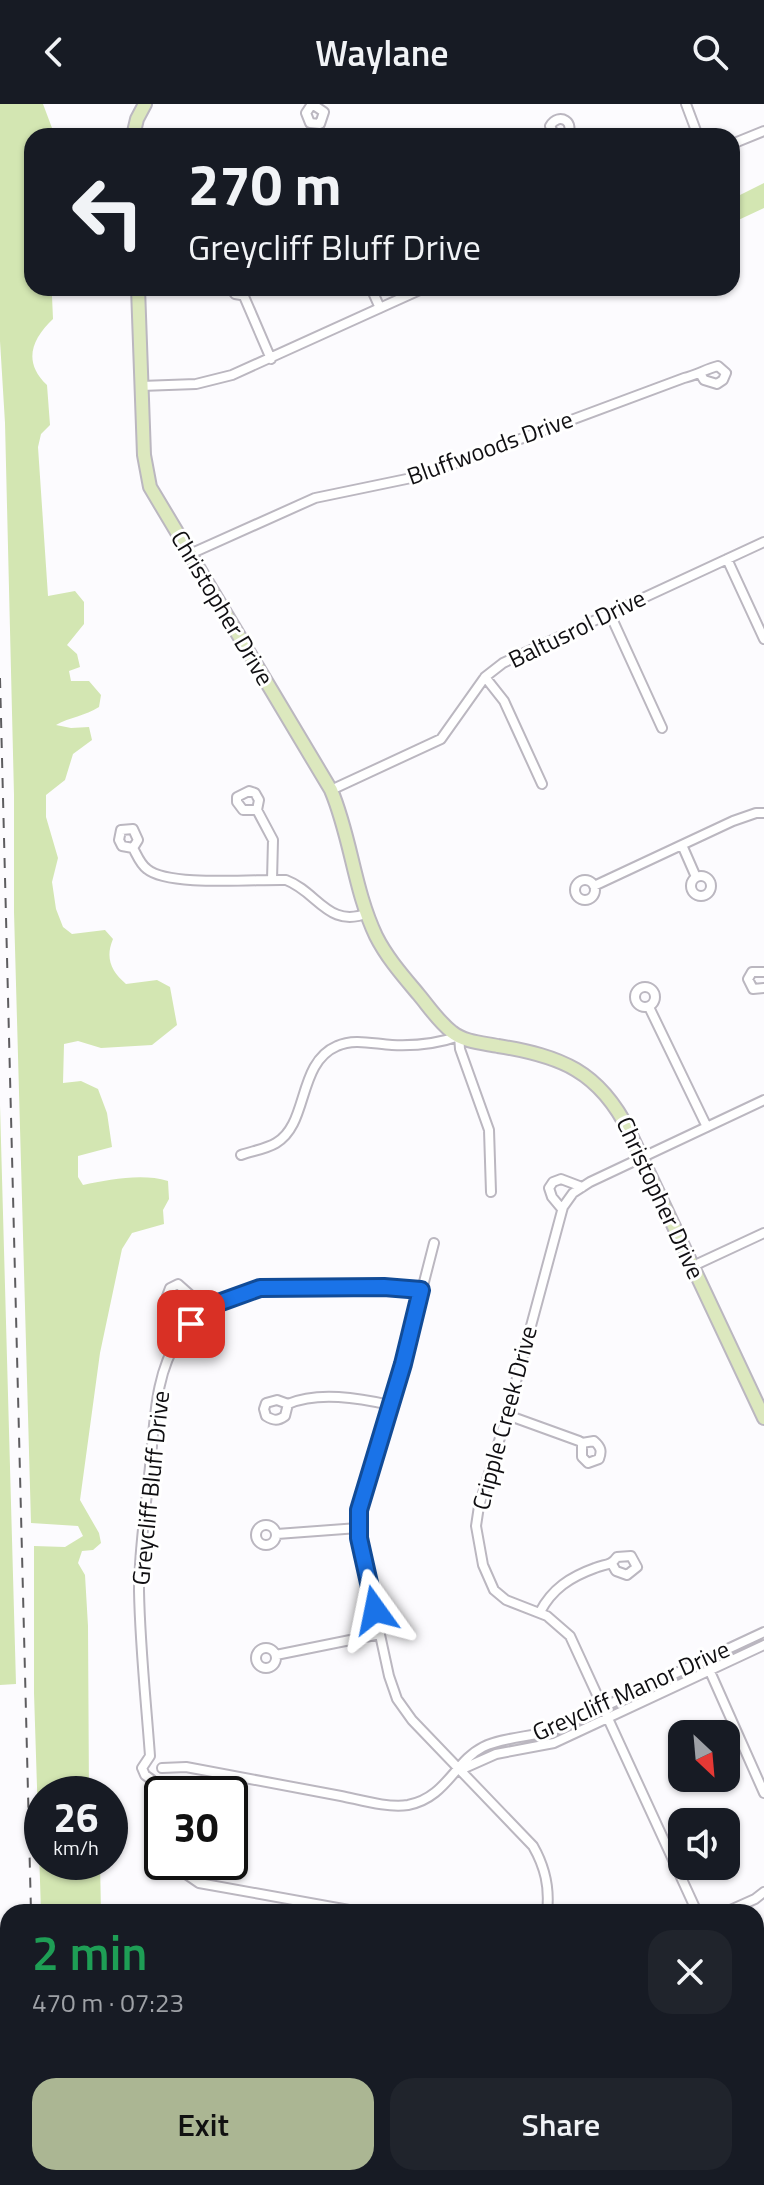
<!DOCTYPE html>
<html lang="en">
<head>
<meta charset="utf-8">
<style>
	:root { --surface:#171b24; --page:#20242c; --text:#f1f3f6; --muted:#9ea1a6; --accent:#abb693 }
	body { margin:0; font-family:"Titillium Web",sans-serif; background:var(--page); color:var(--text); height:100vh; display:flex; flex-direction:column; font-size:30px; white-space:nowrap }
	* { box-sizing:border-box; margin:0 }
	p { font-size:26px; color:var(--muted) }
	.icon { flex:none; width:44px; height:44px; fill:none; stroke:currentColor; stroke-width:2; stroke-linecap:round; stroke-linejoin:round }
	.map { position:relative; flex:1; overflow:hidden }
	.details { position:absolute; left:0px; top:1800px; width:764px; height:282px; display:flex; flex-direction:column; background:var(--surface); border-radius:24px 24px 0 0; box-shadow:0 2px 6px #0004 }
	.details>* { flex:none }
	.guide { position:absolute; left:24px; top:24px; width:716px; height:168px; border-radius:24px; box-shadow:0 2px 6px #0004; background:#171b24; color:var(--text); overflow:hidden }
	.needle { width:52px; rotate:154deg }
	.controls { position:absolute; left:668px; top:1616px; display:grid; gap:16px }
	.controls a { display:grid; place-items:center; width:72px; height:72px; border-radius:16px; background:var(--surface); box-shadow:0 2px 6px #0004; font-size:40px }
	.speed { position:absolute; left:24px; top:1672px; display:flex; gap:16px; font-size:40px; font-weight:700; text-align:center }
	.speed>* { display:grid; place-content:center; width:104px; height:104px; border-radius:50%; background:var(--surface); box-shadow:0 2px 6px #0004; line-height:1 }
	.speed small { font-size:20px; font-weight:400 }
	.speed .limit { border:4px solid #111; border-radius:12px; background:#fff; color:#111 }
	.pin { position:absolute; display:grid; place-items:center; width:68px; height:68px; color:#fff; margin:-34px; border-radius:16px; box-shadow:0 4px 12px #0006 }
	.me { position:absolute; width:88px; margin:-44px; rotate:348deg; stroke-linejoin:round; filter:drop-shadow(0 0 6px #0008) }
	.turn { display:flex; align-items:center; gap:28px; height:168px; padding:0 32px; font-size:36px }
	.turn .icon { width:104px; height:104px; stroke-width:2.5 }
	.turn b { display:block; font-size:56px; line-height:68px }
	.round { display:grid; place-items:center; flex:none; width:84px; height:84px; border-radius:24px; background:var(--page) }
	.overview { display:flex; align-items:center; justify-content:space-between; height:136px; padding:0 32px }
	h1 { font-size:48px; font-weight:600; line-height:60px; color:#1e9e55 }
	.action { display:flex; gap:16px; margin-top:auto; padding:16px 32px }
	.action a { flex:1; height:92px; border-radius:24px; background:var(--accent); color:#111; font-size:32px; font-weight:600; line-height:92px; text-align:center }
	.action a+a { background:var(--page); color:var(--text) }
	header { display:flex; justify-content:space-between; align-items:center; height:104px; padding:0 32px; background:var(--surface); font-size:36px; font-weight:600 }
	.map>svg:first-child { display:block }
	.green { fill:#d3e6b2 }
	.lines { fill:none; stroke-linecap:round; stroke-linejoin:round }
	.street-casing { stroke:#bbb7c0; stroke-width:12 }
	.secondary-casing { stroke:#bbb7c0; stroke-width:16 }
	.street { stroke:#fff; stroke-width:8 }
	.secondary { stroke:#dce8be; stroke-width:12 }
	.rail { stroke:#5d5c5f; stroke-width:2; stroke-dasharray:10 10; stroke-linecap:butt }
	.route-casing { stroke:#114b97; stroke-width:20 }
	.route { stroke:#1a73e8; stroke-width:14 }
	.labels { text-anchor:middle; stroke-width:6; stroke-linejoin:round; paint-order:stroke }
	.street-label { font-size:24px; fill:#100f12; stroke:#fff }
</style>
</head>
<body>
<header><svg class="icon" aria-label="back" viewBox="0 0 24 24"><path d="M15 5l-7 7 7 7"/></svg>Waylane<svg class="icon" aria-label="search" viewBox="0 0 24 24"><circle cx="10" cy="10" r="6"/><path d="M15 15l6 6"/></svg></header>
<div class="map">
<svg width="764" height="2081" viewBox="0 0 764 2081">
	<rect width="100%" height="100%" fill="#fcfbfe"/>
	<path class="green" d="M0,0h43l12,32h-23v47l-5,19 5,21v65h32l-12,8 1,23c-22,21 -30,43 -6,66l3,40 -9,9 -3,13 10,149 27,-5 9,11v22l-17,21 10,9 3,13 -11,4 2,10h18l12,14 -2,12c-14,9 -29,10 -43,18l15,3 18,-1 3,13 -19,14 -8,26 -19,15v22l12,41 -6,24 4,27 7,18 9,7 33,-4 8,9c-8,19 -2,32 13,45l31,-4 13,7 7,38 -25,20 -51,3 -23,-7 -14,3 -1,39 18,-2 17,8 9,24 5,34 -34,9v21l5,8c26,-5 58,-12 85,-4l1,18 -6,11 1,14 -32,9 -10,16 -22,104 -20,147 19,33 2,10 -8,7 -11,1 -4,12 7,12 3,51 1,168h-47v68h58l1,50h-60l-7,-219v-147l31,1 18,-11 -5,-10 -47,-3 -17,-611v-117l-9,-372 -5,-82z
		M764,79v25l-32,15v-24z
		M0,1001l16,579 -16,1z"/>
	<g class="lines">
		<defs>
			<path id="street" d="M312,0l-6,9 4,10 10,1 4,-12 -12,-8
				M686,0l12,32
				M555,32l-5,-10c9,-15 27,-3 16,10
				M732,40l32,-13
				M231,184l4,6 6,1 7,-7
				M371,184l9,20
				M243,190l28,65
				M141,282l55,-2 36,-9 192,-87
				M190,450l125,-56 106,-22 263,-98c13,-3 22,-9 34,-12l8,7 -3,7 -6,4 -13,-4 -3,-5
				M727,455l37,80
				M609,508l53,116
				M485,573l19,24 38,83
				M331,686l110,-51 44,-62 18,-14 261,-121
				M257,706l2,-10 -4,-7 -6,-2 -12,6v5l6,8h14l16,30 -1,40
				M682,741l14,32
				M133,744l-11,-2 -3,-6 2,-10 12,-1 5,11 -5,8c4,7 7,16 14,21 21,18 109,10 139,11 32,12 42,49 82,33
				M691 782a10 10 0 1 1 20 0a10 10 0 1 1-20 0Z
				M575 786a10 10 0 1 1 20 0a10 10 0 1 1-20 0Z
				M594,782l139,-65 23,-8h8
				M764,868h-12l-4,7 5,10 11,-1
				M635 893a10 10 0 1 1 20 0a10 10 0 1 1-20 0Z
				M649,903l58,120
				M241,1051c11,-4 25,-6 35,-12 33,-19 21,-80 61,-97 17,-8 37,-2 55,-1 22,1 45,-1 67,-9l1,13 29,81 2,62
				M562,1105l-10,-12 -3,-9 4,-6 8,-3 21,8
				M434,1139l-31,121 -39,128 -5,18v28l30,138 8,23 15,21 121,126c12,21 17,41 14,66
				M693,1162l71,-33
				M191,1220l-19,-18 -5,-10 3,-8 8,-4 28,25
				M288,1300l-3,12c-7,5 -11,5 -19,0l-2,-7 2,-6 11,-3 11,4c30,-13 71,-6 102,1
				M507,1311l72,26 3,2v14l6,6 11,-4c3,-8 2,-12 -5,-18l-12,2
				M256 1431a10 10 0 1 1 20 0a10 10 0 1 1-20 0Z
				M277,1430l81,-6
				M540,1508c12,-23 30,-35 55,-44 9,-4 16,-2 22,-11l14,-1 6,11 -10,8 -11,-4 -4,-7
				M256 1554a10 10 0 1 1 20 0a10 10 0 1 1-20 0Z
				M276,1551l104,-21
				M708,1563l56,126
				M162,1664l24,-1c51,10 103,19 155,29 20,4 46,12 67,9 38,-7 47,-44 75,-58 20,-10 49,-10 71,-17l210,-98
				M460,1666l36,-16 58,-11 210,-98
				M162,1741l-7,-31 -3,-34 -7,-5 -3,-7 8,-12c-4,-55 -10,-110 -11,-165 0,-45 8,-90 12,-135 4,-39 5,-84 28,-118 19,-28 48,-43 81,-50l124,-1 37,3
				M174,1758l9,10 16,11 161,29
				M697,1808l-127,-276 -23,-20 -41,-16 -12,-10 -11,-25 -7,-39 3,-20 28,-91 56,-208 10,-14 17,-11 174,-82
				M726,1808l29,-13 9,-7
				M756,1863l8,-3
				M764,2002v11
				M624,2074l3,7"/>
			<path id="secondary" d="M133,32l4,-17 8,-15
				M138,184l6,167 6,32 181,303c20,47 23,100 45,146 11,22 28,41 43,59 10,12 20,27 33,37 12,10 31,11 46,14 63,10 101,25 131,85l135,287"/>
		</defs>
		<use href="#street" class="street-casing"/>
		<use href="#secondary" class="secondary-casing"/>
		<use href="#street" class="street"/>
		<use href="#secondary" class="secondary"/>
		<path class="rail" d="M0,574l31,1234
			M37,2074v7"/>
	</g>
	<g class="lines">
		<defs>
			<path id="route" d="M191,1220l19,-18 50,-18 124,-1 37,3 -18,74 -44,146v28l16,72"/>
		</defs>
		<use href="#route" class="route-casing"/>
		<use href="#route" class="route"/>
	</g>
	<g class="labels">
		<g class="street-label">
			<text transform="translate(490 344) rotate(-20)" y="8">Bluffwoods Drive</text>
			<text transform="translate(222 504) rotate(59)" y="8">Christopher Drive</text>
			<text transform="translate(577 525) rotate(-26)" y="8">Baltusrol Drive</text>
			<text transform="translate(660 1094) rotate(65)" y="8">Christopher Drive</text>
			<text transform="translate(505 1314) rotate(-75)" y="8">Cripple Creek Drive</text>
			<text transform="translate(151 1384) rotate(-84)" y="8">Greycliff Bluff Drive</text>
			<text transform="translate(631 1587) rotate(-24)" y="8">Greycliff Manor Drive</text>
		</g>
	</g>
</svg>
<div class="controls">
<a><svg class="needle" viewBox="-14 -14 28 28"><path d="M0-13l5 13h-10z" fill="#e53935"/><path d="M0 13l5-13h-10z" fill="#9ea1a6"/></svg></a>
<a><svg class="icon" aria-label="sound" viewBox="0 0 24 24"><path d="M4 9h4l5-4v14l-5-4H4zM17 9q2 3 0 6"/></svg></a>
</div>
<div class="speed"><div>26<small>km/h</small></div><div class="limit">30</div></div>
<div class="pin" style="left:191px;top:1220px;background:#d93025"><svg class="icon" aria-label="arrive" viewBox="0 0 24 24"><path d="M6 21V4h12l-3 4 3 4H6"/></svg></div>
<svg class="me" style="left:375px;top:1506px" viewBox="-20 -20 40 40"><path d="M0-17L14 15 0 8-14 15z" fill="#1a73e8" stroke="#fff" stroke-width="4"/></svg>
<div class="guide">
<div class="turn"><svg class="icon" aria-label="left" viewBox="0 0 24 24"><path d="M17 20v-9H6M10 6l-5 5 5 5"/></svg><div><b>270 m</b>Greycliff Bluff Drive</div></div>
</div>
<section class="details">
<div class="overview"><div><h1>2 min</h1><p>470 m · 07:23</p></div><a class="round"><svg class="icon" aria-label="close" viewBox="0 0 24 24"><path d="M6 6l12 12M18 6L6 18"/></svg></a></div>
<div class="action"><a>Exit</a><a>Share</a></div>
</section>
</div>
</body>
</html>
